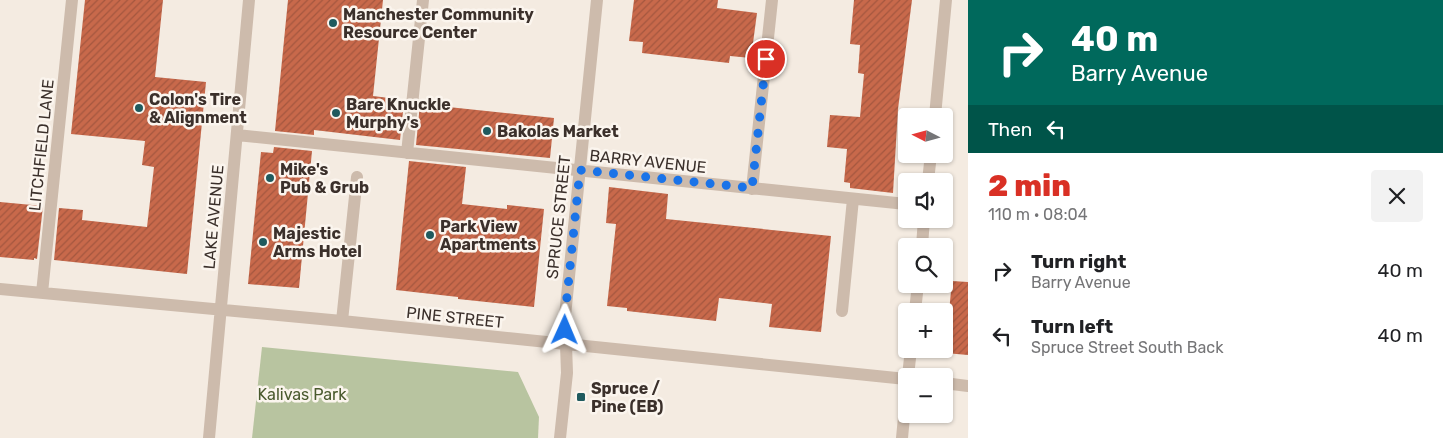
<!DOCTYPE html>
<html lang="en">
<head>
<meta charset="utf-8">
<style>
	:root { --surface:#fff; --page:#f2f2f2; --text:#202124; --muted:#757577; --accent:#d93025 }
	body { margin:0; font-family:Rubik,sans-serif; background:var(--page); color:var(--text); height:100vh; display:flex; flex-direction:column; font-size:19px; white-space:nowrap }
	* { box-sizing:border-box; margin:0 }
	p { font-size:16px; color:var(--muted) }
	.icon { flex:none; width:28px; height:28px; fill:none; stroke:currentColor; stroke-width:2; stroke-linecap:round; stroke-linejoin:round }
	.map { position:relative; flex:1; overflow:hidden }
	.side { display:flex; flex-direction:column; background:var(--surface); width:475px }
	.side>* { flex:none }
	.guide { background:#00695c; color:#fff; overflow:hidden }
	.needle { width:32px; rotate:276deg }
	.controls { position:absolute; left:898px; top:108px; display:grid; gap:10px }
	.controls a { display:grid; place-items:center; width:55px; height:55px; border-radius:5px; background:var(--surface); box-shadow:0 1px 4px #0004; font-size:25px }
	.pin { position:absolute; display:grid; place-items:center; width:42px; height:42px; color:#fff; margin:-21px; border:2px solid #fff; border-radius:50%; box-shadow:0 1px 5px #0007 }
	.me { position:absolute; width:55px; margin:-28px; rotate:1deg; stroke-linejoin:round; filter:drop-shadow(0 0 4px #0008) }
	.turn { display:flex; align-items:center; gap:18px; height:105px; padding:0 20px; font-size:22px }
	.turn .icon { width:65px; height:65px; stroke-width:2.5 }
	.turn b { display:block; font-size:35px; line-height:42px }
	.then { display:flex; align-items:center; height:48px; padding:0 20px; background:#0003; gap:10px; font-size:19px }
	.round { display:grid; place-items:center; flex:none; width:52px; height:52px; border-radius:5px; background:var(--page) }
	.head { display:flex; align-items:center; justify-content:space-between; height:85px; padding:0 20px }
	h1 { font-size:30px; font-weight:800; line-height:38px; color:var(--accent) }
	ul { padding:0; list-style:none }
	li { display:flex; align-items:center; gap:15px; height:65px; padding:0 20px }
	li div { flex:1 }
	li b { display:block; font-size:19px }
	li em { font-style:normal }
	main { display:flex; flex:1; min-height:0 }
	.map>svg:first-child { display:block }
	.green { fill:#b8c4a0 }
	.building { fill:url(#building-hatch) }
	.lines { fill:none; stroke-linecap:round; stroke-linejoin:round }
	.minor { stroke:#cdbbac; stroke-width:12 }
	.route { stroke:#1a73e8; stroke-width:9; stroke-dasharray:0 16.2 }
	.poi-dot { fill:#1f5a5e; stroke:#fbf5ee; stroke-width:2 }
	.labels { text-anchor:middle; stroke-width:5; stroke-linejoin:round; paint-order:stroke }
	.poi-label { font-size:16px; font-weight:bold; fill:#3b302b; stroke:#fbf5ee; text-anchor:start }
	.street-label { font-size:16px; fill:#3b302b; stroke:#fbf5ee }
	.park-label { font-size:16px; fill:#4a5a2e; stroke:#fbf5ee }
</style>
</head>
<body>
<main>
<div class="map">
<svg width="968" height="438" viewBox="0 0 968 438">
	<defs>
		<pattern id="building-hatch" width="6" height="6" patternUnits="userSpaceOnUse" patternTransform="scale(1.25)"><rect width="6" height="6" fill="#c8694b"/><path d="M-1 1l2-2M0 6l6-6M5 7l2-2" fill="none" stroke="#a4573f"/></pattern>
	</defs>
	<rect width="100%" height="100%" fill="#f4ebe1"/>
	<path class="green" d="M262,347l256,25 21,45 -1,21h-286z"/>
	<path class="building" d="M85,0h78l-8,77 51,5 -19,192 -133,-14 5,-52 24,2 -1,10 65,7 7,-60 -12,-2 3,-24 -74,-7z
		M288,0h95l-10,96 24,3v2l7,1 -4,38 -86,-10v5l-39,-4z
		M634,0h84l-1,8 40,5 -6,45 -21,-2 -1,7 -87,-10 1,-11 -14,-1z
		M854,0h58l-14,109 -5,84 -43,-5v-5l-6,-1 3,-33 -20,-2 3,-32 30,2 4,-43 -6,-1 2,-28 -10,-1z
		M420,104l134,14 -4,40 -134,-13z
		M274,147l38,4 -13,137 -51,-4 13,-132 12,1z
		M409,161l57,6 -4,37 45,5v-4l37,4 -10,98 -76,-8v-2l-62,-7z
		M609,187l59,7 -2,25 165,17 -10,96 -52,-5 3,-23 -53,-6 -3,23 -89,-10v-3l-20,-2 9,-82 -10,-1z
		M0,202l43,4 -6,53 -3,-1v2l-34,-3z
		M952,281l16,1v73l-23,-2z"/>
	<g class="lines">
		<path class="minor" d="M935,116l11,-116
			M237,135l669,69
			M407,153l16,-153
			M928,181l3,-27
			M752,189l20,-189
			M922,246l2,-27
			M0,289l342,32 564,58
			M42,293l30,-293
			M842,311l11,-112
			M915,311l3,-27
			M342,321l15,-144
			M908,376l3,-27
			M944,383l24,3
			M209,438l40,-438
			M560,438l7,-65 -2,-57 32,-316
			M902,438l4,-42"/>
	</g>
	<g class="lines">
		<path class="route" d="M565,330v-14l15,-146 172,18 14,-129"/>
	</g>
	<g class="poi-dot">
		<circle cx="333" cy="23" r="5"/>
		<circle cx="139" cy="108" r="5"/>
		<circle cx="336" cy="113" r="5"/>
		<circle cx="487" cy="131" r="5"/>
		<circle cx="270" cy="178" r="5"/>
		<circle cx="430" cy="235" r="5"/>
		<circle cx="263" cy="242" r="5"/>
		<rect x="576" y="392" width="10" height="10" rx="2.5"/>
	</g>
	<g class="labels">
		<g class="poi-label">
			<text x="343" y="20">Manchester Community<tspan x="343" dy="18">Resource Center</tspan></text>
			<text x="149" y="105">Colon's Tire<tspan x="149" dy="18">&amp; Alignment</tspan></text>
			<text x="346" y="110">Bare Knuckle<tspan x="346" dy="18">Murphy's</tspan></text>
			<text x="497" y="137">Bakolas Market</text>
			<text x="280" y="175">Mike's<tspan x="280" dy="18">Pub &amp; Grub</tspan></text>
			<text x="440" y="232">Park View<tspan x="440" dy="18">Apartments</tspan></text>
			<text x="273" y="239">Majestic<tspan x="273" dy="18">Arms Hotel</tspan></text>
			<text x="591" y="394">Spruce /<tspan x="591" dy="18">Pine (EB)</tspan></text>
		</g>
		<g class="street-label">
			<text transform="translate(41 145) rotate(-84)" y="6">LITCHFIELD LANE</text>
			<text transform="translate(648 161) rotate(6)" y="6">BARRY AVENUE</text>
			<text transform="translate(213 217) rotate(-85)" y="6">LAKE AVENUE</text>
			<text transform="translate(558 217) rotate(-84)" y="6">SPRUCE STREET</text>
			<text transform="translate(455 317) rotate(6)" y="6">PINE STREET</text>
		</g>
		<g class="park-label">
			<text x="302" y="400">Kalivas Park</text>
		</g>
	</g>
</svg>
<div class="controls">
<a><svg class="needle" viewBox="-14 -14 28 28"><path d="M0-13l5 13h-10z" fill="#e53935"/><path d="M0 13l5-13h-10z" fill="#757577"/></svg></a>
<a><svg class="icon" aria-label="sound" viewBox="0 0 24 24"><path d="M4 9h4l5-4v14l-5-4H4zM17 9q2 3 0 6"/></svg></a>
<a><svg class="icon" aria-label="search" viewBox="0 0 24 24"><circle cx="10" cy="10" r="6"/><path d="M15 15l6 6"/></svg></a>
<a>+</a>
<a>−</a>
</div>
<div class="pin" style="left:766px;top:59px;background:#d93025"><svg class="icon" aria-label="arrive" viewBox="0 0 24 24"><path d="M6 21V4h12l-3 4 3 4H6"/></svg></div>
<svg class="me" style="left:565px;top:330px" viewBox="-20 -20 40 40"><path d="M0-17L14 15 0 8-14 15z" fill="#1a73e8" stroke="#fff" stroke-width="4"/></svg>
</div>
<section class="side">
<div class="guide">
<div class="turn"><svg class="icon" aria-label="right" viewBox="0 0 24 24"><path d="M7 20v-9h11M14 6l5 5-5 5"/></svg><div><b>40 m</b>Barry Avenue</div></div>
<div class="then">Then<svg class="icon" aria-label="left" viewBox="0 0 24 24"><path d="M17 20v-9H6M10 6l-5 5 5 5"/></svg></div>
</div>
<div class="head"><div><h1>2 min</h1><p>110 m · 08:04</p></div><a class="round"><svg class="icon" aria-label="close" viewBox="0 0 24 24"><path d="M6 6l12 12M18 6L6 18"/></svg></a></div>
<ul>
<li><svg class="icon" aria-label="right" viewBox="0 0 24 24"><path d="M7 20v-9h11M14 6l5 5-5 5"/></svg><div><b>Turn right</b><p>Barry Avenue</p></div><em>40 m</em></li>
<li><svg class="icon" aria-label="left" viewBox="0 0 24 24"><path d="M17 20v-9H6M10 6l-5 5 5 5"/></svg><div><b>Turn left</b><p>Spruce Street South Back</p></div><em>40 m</em></li>
</ul>
</section>
</main>
</body>
</html>
